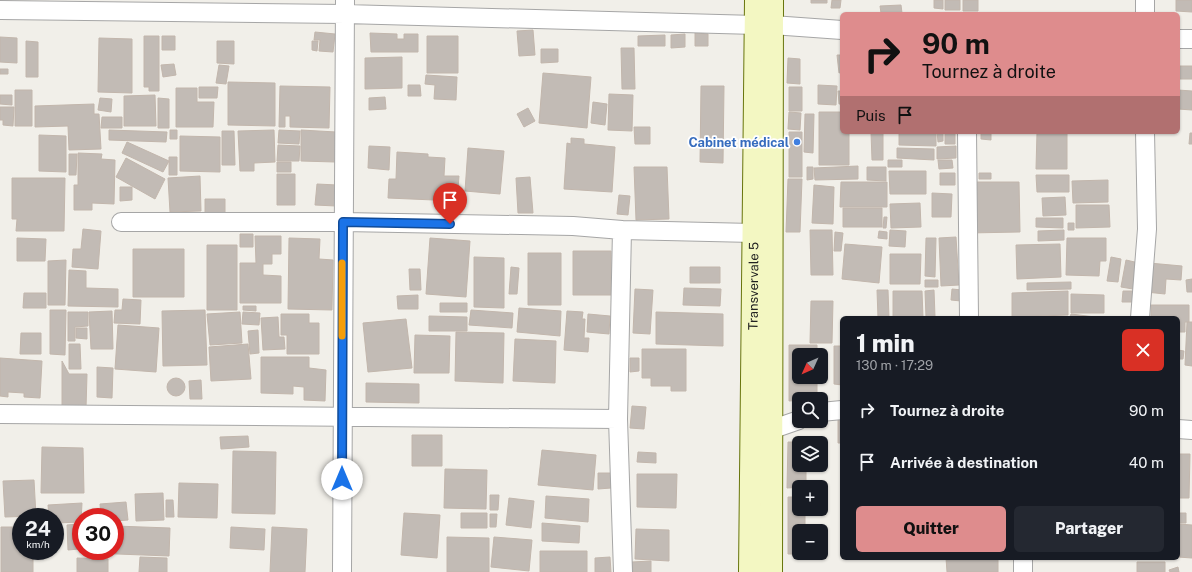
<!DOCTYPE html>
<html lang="fr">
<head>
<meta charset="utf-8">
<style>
	:root { --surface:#171b24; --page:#242831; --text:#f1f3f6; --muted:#9ea1a6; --accent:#de8c8d }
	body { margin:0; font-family:"Public Sans",sans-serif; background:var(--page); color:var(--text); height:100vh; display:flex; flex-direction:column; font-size:15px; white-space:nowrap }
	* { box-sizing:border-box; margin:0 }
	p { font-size:13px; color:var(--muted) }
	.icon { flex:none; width:22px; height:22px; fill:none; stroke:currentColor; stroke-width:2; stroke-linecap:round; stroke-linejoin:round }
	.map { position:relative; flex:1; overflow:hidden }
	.panel { position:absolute; left:840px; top:316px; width:340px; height:244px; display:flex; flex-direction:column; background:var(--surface); border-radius:6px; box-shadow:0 1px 3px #0004 }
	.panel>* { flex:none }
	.banner { position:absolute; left:840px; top:12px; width:340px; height:122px; border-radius:6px; box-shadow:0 1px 3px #0004; background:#de8c8d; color:#111; overflow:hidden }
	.needle { width:26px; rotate:225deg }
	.controls { position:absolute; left:792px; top:348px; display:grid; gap:8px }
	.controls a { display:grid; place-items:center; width:36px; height:36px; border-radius:6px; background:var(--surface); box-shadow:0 1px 3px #0004; font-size:20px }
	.speed { position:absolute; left:12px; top:508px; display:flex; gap:8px; font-size:20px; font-weight:700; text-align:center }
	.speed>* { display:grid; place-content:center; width:52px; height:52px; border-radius:50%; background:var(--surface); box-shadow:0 1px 3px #0004; line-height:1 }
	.speed small { font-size:10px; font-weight:400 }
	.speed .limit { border:6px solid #d22; background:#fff; color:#111 }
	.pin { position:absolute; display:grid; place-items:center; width:34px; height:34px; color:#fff; margin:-41px -17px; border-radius:50% 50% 50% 0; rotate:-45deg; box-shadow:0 0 4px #0007 }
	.pin .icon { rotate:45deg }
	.me { position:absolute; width:44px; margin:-22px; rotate:0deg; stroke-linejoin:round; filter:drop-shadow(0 0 3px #0008) }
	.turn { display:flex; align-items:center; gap:14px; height:84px; padding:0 16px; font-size:18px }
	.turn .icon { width:52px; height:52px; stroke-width:2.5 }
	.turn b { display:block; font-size:28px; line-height:34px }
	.then { display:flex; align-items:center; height:38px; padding:0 16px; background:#0003; gap:8px; font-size:15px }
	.round { display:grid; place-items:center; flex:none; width:42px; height:42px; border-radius:6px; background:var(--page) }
	.overview { display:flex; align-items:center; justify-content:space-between; height:68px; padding:0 16px }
	h1 { font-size:24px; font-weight:800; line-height:30px }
	.action { display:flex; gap:8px; margin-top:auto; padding:8px 16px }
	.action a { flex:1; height:46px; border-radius:6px; background:var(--accent); color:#111; font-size:16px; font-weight:800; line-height:46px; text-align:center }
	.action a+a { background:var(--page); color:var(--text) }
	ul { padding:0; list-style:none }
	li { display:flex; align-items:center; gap:12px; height:52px; padding:0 16px }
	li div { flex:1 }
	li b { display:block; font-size:15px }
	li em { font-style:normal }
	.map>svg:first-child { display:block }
	.building { fill:#c2bbb5; stroke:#c2b6ac }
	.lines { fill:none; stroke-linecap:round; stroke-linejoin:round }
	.minor-casing { stroke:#a6a6a6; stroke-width:20 }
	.secondary-casing { stroke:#68750c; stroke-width:24 }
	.minor { stroke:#fff; stroke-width:18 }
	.secondary { stroke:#f3f7c2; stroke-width:22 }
	.route-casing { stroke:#114b97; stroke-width:10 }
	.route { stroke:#1a73e8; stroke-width:7 }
	.slow { stroke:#f59e0b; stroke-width:7 }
	.shop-dot { fill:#3f7fe0; stroke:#fff; stroke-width:1.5 }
	.labels { text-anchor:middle; stroke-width:3.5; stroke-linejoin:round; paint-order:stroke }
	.shop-label { font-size:13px; font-weight:bold; fill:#366cbe; stroke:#fff; text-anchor:end }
	.street-label { font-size:13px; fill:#222; stroke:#fff }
</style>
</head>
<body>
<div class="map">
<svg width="1192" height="572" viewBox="0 0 1192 572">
	<rect width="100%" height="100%" fill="#f1efe9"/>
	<path class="building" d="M811,0h16v3h-16z
		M832,0h9l-1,8h-9z
		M934,0h9v9l-9,-1z
		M945,0h15v10h-15z
		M963,0h15v11h-15z
		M1176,0h16v12l-16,-1z
		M901,5l1,8h-21l-1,-7z
		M533,30l2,25 -16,1 -2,-25z
		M315,32l20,2 -2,18 -14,-1 1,-11h-6z
		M370,33l27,1v5h7v-5h14v18h-47z
		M695,33l13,1v12h-13z
		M685,34v13l-14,1v-13z
		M665,35v11h-27v-10z
		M144,36h15v55h-10v-4h-5z
		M162,36h13v14h-13z
		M427,36h31v37h-31z
		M0,37l17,1v25l-17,-1z
		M99,38l33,1v54l-34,-1z
		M26,41l12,1v35h-12z
		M217,41h17v23l-17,-1z
		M312,41h6l-1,10 -5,-1z
		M621,48h13l1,41h-13z
		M541,49h17v13l-17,1z
		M837,55h5v17l-3,1z
		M402,57v31l-37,1v-31z
		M788,58l12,1v25l-13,-1z
		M174,64l2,11 -13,2 -2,-12z
		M219,65l10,1 -3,18 -10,-1z
		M1178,66h14v13h-14v10z
		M0,69h8v5h-8z
		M543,73l48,4 -4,51 -48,-5z
		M426,75l31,2 -1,23 -22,-1 1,-14 -10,-1z
		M228,82l47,1v43l-47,-1z
		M408,85h12l1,11h-13z
		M818,85l19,1 -1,19 -18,-1z
		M280,86l50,1 -1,41 -39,-1v-11h-5v11h-6z
		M701,86h23l-1,77 -23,-1z
		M199,87h19l-1,11h-18z
		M789,87h13v24h-13z
		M176,88h21v14h17l-1,25h-37z
		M15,90h17v36h-17z
		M1178,90l14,1v19l-14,-1z
		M838,91h4v13h-3z
		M609,94l24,1 -1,36 -24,-1z
		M0,95h12v10l-12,-1z
		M155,95l1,31h-32v-30z
		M385,97l1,12 -17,1v-12z
		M100,98l12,1 -1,13 -13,-2z
		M158,98l11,1v29h-11z
		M593,102l14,2 -2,21 -14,-2z
		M94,104v10h5l2,35 -32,1 -1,-24 -33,1v-21z
		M0,107h14l-1,19 -10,-1v-5h-3z
		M528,108l7,13 -11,6 -7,-13z
		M789,112l12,1 -1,17 -12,-1z
		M819,112h23v20h7v33h-30z
		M805,114h9l-1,39 -9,-1z
		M102,117h20v11h-21z
		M634,127h16v17h-15z
		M109,130l58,2 -1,10 -57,-2z
		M170,130h7v9h-7z
		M274,130l1,32 -21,1v8h-14l-2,-40z
		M279,130l21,1 -1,13 -21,-1z
		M301,130l35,2 -1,30 -34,-1z
		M222,131h12l1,34h-13z
		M789,132h13v45h-13z
		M871,132h12v28h-11z
		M899,132h37v14l-37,-1z
		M937,132h6v9l-5,1z
		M945,132h10v12h-10z
		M981,132h10v8l-10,-1z
		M1037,132h30v37h-31z
		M1190,133h2v11h-3z
		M39,135l27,1v36l-27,-1z
		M180,136l40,1v35l-40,-1z
		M571,138l13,1v5l31,3 -3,45 -48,-3 3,-46 4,1z
		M127,142l42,19 -6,11 -41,-19z
		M278,145l22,1 -1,15h-22z
		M369,146l21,1 -1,23 -21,-2z
		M956,146v12l-19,1v-12z
		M468,148l36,3 -4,43 -35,-3z
		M897,148l37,1v11l-37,-2z
		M397,152l31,2v3l17,1 -1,18h15l-2,25 -69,-3 1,-19h7z
		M78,153l24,1 -1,5 14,1 -1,44 -22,-1v7h-18v-25h4z
		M69,154h8l-1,21h-7z
		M169,157h8v18h-8z
		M126,158l39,21 -10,20 -39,-22z
		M888,160h14v7h-14z
		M938,160h14l1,8 -14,1z
		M277,162h14v10h-14z
		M858,166v13l-43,1 -1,-12z
		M634,167h33l2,52 -33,1z
		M807,167h6v12l-6,1z
		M867,167h19v14l-19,-1z
		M889,171h37v23h-36z
		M940,173h15v12h-15z
		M979,173h12v6h-12z
		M277,174h18v31h-18z
		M1036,175h33v17h-32z
		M200,176l1,35 -31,1 -2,-34z
		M530,177l3,36h-15l-2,-35z
		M12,178h53l-1,53h-48l1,-12h-5z
		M788,179h14l-2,53h-14z
		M1108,180v22l-35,1 -1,-22z
		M841,182h46v25h-47z
		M976,182h43l1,50 -52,1z
		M317,184l20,1 -1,21 -21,-1z
		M814,185l20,2 -1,37 -21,-1z
		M120,187h12v13l-12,1z
		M932,193l20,1 -1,23h-19z
		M619,195l11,1 -2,19 -11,-1z
		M1065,197l1,18 -23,1 -1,-18z
		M205,199h20v14l-20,1z
		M920,203l1,24 -30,1 -1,-24z
		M1076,205h33l1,22 -34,1z
		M843,208h39v19h-39z
		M884,217h3l-1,11h-3z
		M1036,218h27v10l-27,-1z
		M1068,223h6v7h-6z
		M83,229l18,2 -3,38 -26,-2 1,-18h8z
		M810,230h22l1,45h-22z
		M890,230l16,1 -1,16 -16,-1z
		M1064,230v10l-26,1v-10z
		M879,231l8,1v7l-9,-1z
		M835,232l8,1 -2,18h-7z
		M240,234h13v13h-13z
		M255,236h26v18h-9v10h-9v11l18,1v27h-41v-40h16z
		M956,237l3,48 -18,1 -2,-48z
		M17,238l29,1 -1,22h-28z
		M289,238l31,1 -1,20 14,1 -1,50 -44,-1z
		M430,238l40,3 -4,56 -40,-3z
		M926,238h10l-1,39 -10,-1z
		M1067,238h39v23h-6l-1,15 -33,-1z
		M845,244l37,3 -3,36 -37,-4z
		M1060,244l1,33 -44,2 -1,-34z
		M207,245h30v65h-30z
		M133,249h51v48h-51z
		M573,251h38v44h-38z
		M528,253h33v52h-33z
		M890,254h31l-1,30h-30z
		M474,257l30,1v50l-30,-1z
		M1111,257l10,2 -3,23 -11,-1z
		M66,260l-1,45h-17v-44z
		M1126,260l13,3 -6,26 -12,-2z
		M1149,263l33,3 -1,14 -15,-1 -1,15 -19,-2z
		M511,267l8,1 -2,26h-8z
		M690,267h30v16h-30z
		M409,269h11l1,21h-11z
		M69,270l17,1v17l32,1v18l-50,-1z
		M1192,279v13h-5l-1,-12z
		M925,280h13v7h-13z
		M1071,282v7l-44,1v-7z
		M684,288l37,1 -1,17 -37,-1z
		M635,289l18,1 -3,44 -17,-1z
		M952,289l10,1 -1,11 -10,-1z
		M877,290h11l1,28h-11z
		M934,290l1,27h-9l-1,-26z
		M893,291h29l1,27h-30z
		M1068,291v24l-56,2v-24z
		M1123,291h11v11h-12z
		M24,293h22v15h-23z
		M1071,294l33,1v18h-33z
		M418,295v14h-20l-1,-13z
		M123,299l18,1 -1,24 -26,-1 1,-13h7z
		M811,301h22l-1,42h-22z
		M440,303h27v9h-27z
		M1151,305h38v17h-4v10h-7v-14h-27z
		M243,306h13v5l-13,-1z
		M519,308l42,3 -1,25 -43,-4z
		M50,310h16l-1,45 -15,-1z
		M205,310l2,55 -44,1 -1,-55z
		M471,310l42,3 -1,15 -43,-3z
		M112,311l1,38h-22l-2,-37z
		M567,311l16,1 -1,7h3l-1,19h5l-1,14 -24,-2z
		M68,312h20v14l-13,1v14h-7z
		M240,312l2,31 -32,2 -3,-31z
		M243,312l17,1 -1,12 -17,-1z
		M656,312l67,2v32l-67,-2z
		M281,314h28v9h10v31h-32v-19h-6z
		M588,314l22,2 -1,18 -22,-2z
		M1071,314l32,4h-33z
		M429,316l38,1v14h-38z
		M278,317l1,20h5l1,12 -22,1 -2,-32z
		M406,319l6,49 -44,4 -5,-49z
		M1187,322h5v44l-7,-1z
		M118,325l41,3 -3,44 -41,-3z
		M76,328h11v11l-11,-1z
		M258,330l1,23 -9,1 -2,-23z
		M456,332l48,1 -1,50 -48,-2z
		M21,333h20v21h-21z
		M415,335l35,1 -1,37h-35z
		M515,339l41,2 -1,42 -42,-2z
		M69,344h11l1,25h-12z
		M248,344l3,35 -40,2 -2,-34z
		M789,345h28v10h-18v22h18v22l-28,2z
		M834,346h8v39l-8,-1z
		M642,349h44v42h-15v-5h-20v-8h-9z
		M1178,350l6,1 -1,8h-5z
		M261,357h48v11l17,2 -1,31 -21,-1v-13l-11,-1v8l-32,-1z
		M0,358l42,3 -2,37 -16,-1v-4l-16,-1v5l-8,-1z
		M630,358h9v13l-9,1z
		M62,361l7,13h18l-1,34 -24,-1z
		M97,367l16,1 -1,30 -15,-1z
		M167 387a9 9 0 1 1 18 0a9 9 0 1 1-18 0Z
		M201,380l1,19h-12l-1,-18z
		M366,383l53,1v19l-53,-1z
		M632,406l14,1 -2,22 -14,-1z
		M838,413h4v30h-4z
		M412,435h30v31h-30z
		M248,436l1,11 -28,2 -1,-12z
		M788,442h19l-8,1v22h7v22l-19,1z
		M42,447l41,1 1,45h-43z
		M542,450l54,5 -3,35 -55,-5z
		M233,451l43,1 -1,62 -43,-1z
		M638,452l18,1v10l-19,-1z
		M1178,454h12l-1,44h-11z
		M445,469l42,1 -1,39 -42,-1z
		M598,473h13v15l-13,1z
		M637,474h40l-1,34 -39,-1z
		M34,480l2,36 -31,1 -2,-36z
		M179,483l39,1 -1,34 -39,-1z
		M163,493l1,27 -28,1 -1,-27z
		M490,495h9l-1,15h-8z
		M546,496l43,3 -1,23 -43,-4z
		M788,497h11v12h6v22h-6v22l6,1h-17z
		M509,498l25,3 -3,27 -25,-3z
		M166,500h7l1,17h-8z
		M126,502l2,18 -13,1v-4h-14l-1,-13z
		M82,503l-1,19 -26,1v-6h-6l-1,-12z
		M404,513l36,2 -3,43 -36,-3z
		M461,513h26v15h-26z
		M1178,513h8v10h-8z
		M490,514h7l-1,13h-6z
		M542,523l38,3 -1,17 -37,-2z
		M78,524l1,25 -11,1 -1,-25z
		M1178,524l14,1v33l-14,-1z
		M115,526l55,2 -1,28 -77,-3v-2h23z
		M1,527h20v24h12v21h-32z
		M231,527l34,2 -1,21 -34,-2z
		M272,527l35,2 -2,43h-35z
		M636,529l33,1v31l-34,-2z
		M447,537l42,1v34h-42z
		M494,537l38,3 -3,31 -38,-4z
		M540,551h47v21h-47z
		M140,557l27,1v14h-28z
		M610,557l1,15h-16v-14z
		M77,558l31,1v13h-31z
		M946,558h52v14h-51z
		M651,561v11h-18l-1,-10z
		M1137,562h28v10h-28z
		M1178,567l1,5h-9l-1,-2z"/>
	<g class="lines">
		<defs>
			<path id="minor" d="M0,10l345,4 411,11
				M1145,14v-14
				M772,25l70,5
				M1178,39h14
				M967,132l2,186
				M121,222h222l230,4 49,4
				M1140,318l7,-89 -2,-97
				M821,412l21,-2
				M0,414l618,5
				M773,429l26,-9
				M1178,429l14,1
				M1023,558v14
				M342,572l3,-572
				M623,572l-5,-153 4,-189 131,3"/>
			<g id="secondary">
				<path id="s1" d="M750,572l6,-572"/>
				<path d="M771,572l1,-572"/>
			</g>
		</defs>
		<use href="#minor" class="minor-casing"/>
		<use href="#secondary" class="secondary-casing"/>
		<use href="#minor" class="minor"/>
		<use href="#secondary" class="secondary"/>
	</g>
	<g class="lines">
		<defs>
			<path id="route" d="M342,479l1,-257 107,2"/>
		</defs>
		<use href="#route" class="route-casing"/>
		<use href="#route" class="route"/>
		<path class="slow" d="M342,336v-73"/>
	</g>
	<circle class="shop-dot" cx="797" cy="142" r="4"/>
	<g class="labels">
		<g class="shop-label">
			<text x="789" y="147">Cabinet médical</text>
		</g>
		<g class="street-label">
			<text dy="5" stroke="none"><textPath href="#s1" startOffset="286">Transvervale 5</textPath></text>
		</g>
	</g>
</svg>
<div class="controls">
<a><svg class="needle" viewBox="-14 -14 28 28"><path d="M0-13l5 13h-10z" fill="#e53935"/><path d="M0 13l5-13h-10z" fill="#9ea1a6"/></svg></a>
<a><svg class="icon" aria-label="search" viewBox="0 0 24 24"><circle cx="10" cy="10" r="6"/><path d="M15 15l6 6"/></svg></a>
<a><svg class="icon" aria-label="layers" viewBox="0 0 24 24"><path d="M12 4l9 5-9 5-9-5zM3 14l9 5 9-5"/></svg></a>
<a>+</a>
<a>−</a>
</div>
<div class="speed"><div>24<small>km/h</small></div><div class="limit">30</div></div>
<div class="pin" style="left:450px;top:224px;background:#d93025"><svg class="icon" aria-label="arrive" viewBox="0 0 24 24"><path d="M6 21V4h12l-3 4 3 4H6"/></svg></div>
<svg class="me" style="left:342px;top:479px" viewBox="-20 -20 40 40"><circle r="19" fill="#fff"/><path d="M0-13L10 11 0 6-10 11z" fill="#1a73e8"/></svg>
<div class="banner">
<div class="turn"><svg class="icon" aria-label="right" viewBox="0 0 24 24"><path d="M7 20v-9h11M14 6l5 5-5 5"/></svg><div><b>90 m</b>Tournez à droite</div></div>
<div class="then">Puis<svg class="icon" aria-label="arrive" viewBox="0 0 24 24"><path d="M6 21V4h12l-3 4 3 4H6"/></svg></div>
</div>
<section class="panel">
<div class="overview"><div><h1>1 min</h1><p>130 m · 17:29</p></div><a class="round" style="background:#d93025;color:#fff"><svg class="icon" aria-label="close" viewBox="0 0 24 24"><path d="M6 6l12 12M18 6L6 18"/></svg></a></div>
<ul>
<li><svg class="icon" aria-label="right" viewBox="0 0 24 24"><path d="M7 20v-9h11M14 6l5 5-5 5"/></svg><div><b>Tournez à droite</b></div><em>90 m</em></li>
<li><svg class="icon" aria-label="arrive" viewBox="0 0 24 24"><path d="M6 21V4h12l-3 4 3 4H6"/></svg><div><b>Arrivée à destination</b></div><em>40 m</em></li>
</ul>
<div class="action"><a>Quitter</a><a>Partager</a></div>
</section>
</div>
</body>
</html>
